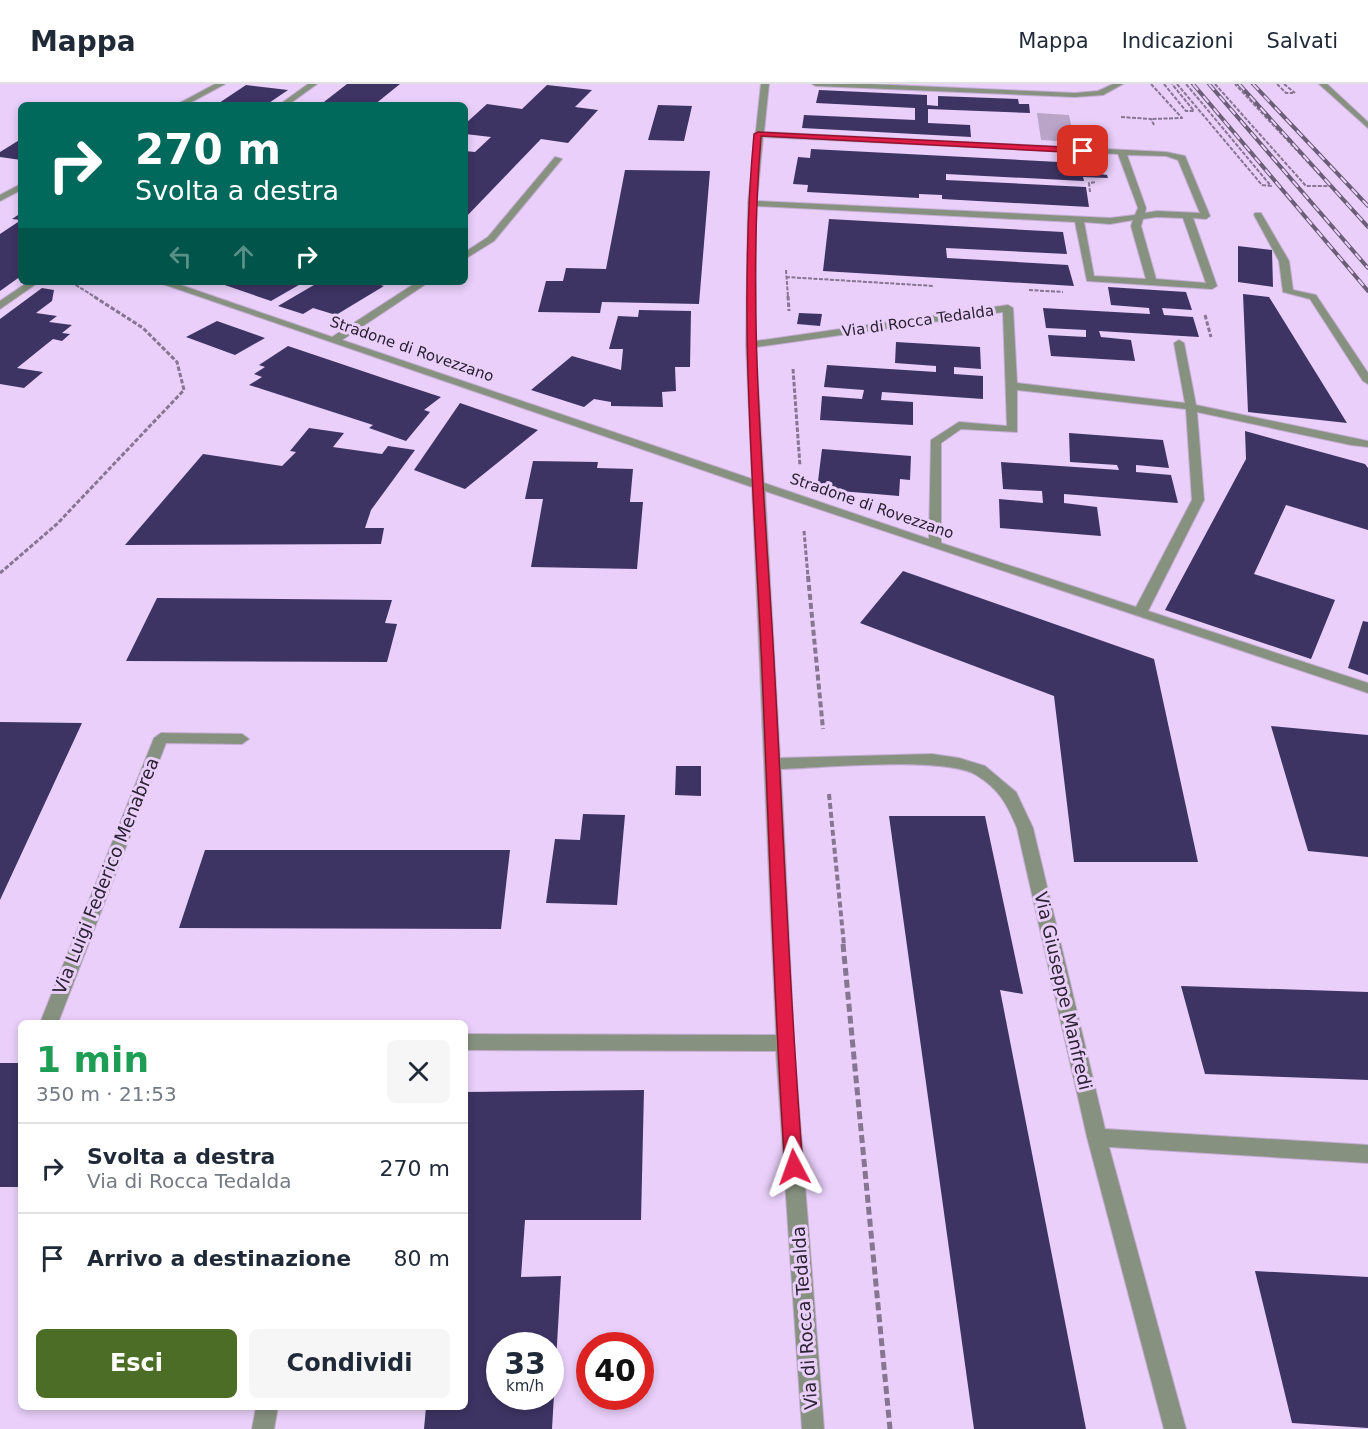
<!DOCTYPE html>
<html lang="it">
<head>
<meta charset="utf-8">
<style>
	:root { --surface:#fff; --page:#f6f6f7; --text:#1f2937; --muted:#747a83; --line:#e0e1e3; --accent:#4b6d25 }
	body { margin:0; font-family:"DejaVu Sans",sans-serif; background:var(--page); color:var(--text); height:100vh; display:flex; flex-direction:column; font-size:22px; white-space:nowrap }
	* { box-sizing:border-box; margin:0 }
	p { font-size:20px; color:var(--muted) }
	.icon { flex:none; width:33px; height:33px; fill:none; stroke:currentColor; stroke-width:2; stroke-linecap:round; stroke-linejoin:round }
	.map { position:relative; flex:1; overflow:hidden }
	.panel { position:absolute; left:18px; top:936px; width:450px; height:390px; display:flex; flex-direction:column; background:var(--surface); border-radius:9px; box-shadow:0 3px 9px #0003 }
	.panel>* { flex:none }
	.banner { position:absolute; left:18px; top:18px; width:450px; height:183px; border-radius:9px; box-shadow:0 3px 9px #0003; background:#00695c; color:#fff; overflow:hidden }
	.speed { position:absolute; left:486px; top:1248px; display:flex; gap:12px; font-size:30px; font-weight:700; text-align:center }
	.speed>* { display:grid; place-content:center; width:78px; height:78px; border-radius:50%; background:var(--surface); box-shadow:0 3px 9px #0003; line-height:1 }
	.speed small { font-size:15px; font-weight:400 }
	.speed .limit { border:9px solid #d22; background:#fff; color:#111 }
	.pin { position:absolute; display:grid; place-items:center; width:51px; height:51px; color:#fff; margin:-26px; border-radius:12px; box-shadow:0 3px 9px #0006 }
	.me { position:absolute; width:66px; margin:-33px; rotate:356deg; stroke-linejoin:round; filter:drop-shadow(0 0 4px #0008) }
	.turn { display:flex; align-items:center; gap:21px; height:126px; padding:0 18px; font-size:27px }
	.turn .icon { width:78px; height:78px; stroke-width:2.5 }
	.turn b { display:block; font-size:42px; line-height:51px }
	.lanes { display:flex; align-items:center; height:57px; padding:0 18px; background:#0003; justify-content:center; gap:30px; direction:ltr }
	.lanes .off { opacity:.35 }
	.round { display:grid; place-items:center; flex:none; width:63px; height:63px; border-radius:9px; background:var(--page) }
	.head { display:flex; align-items:center; justify-content:space-between; height:102px; padding:0 18px }
	h1 { font-size:36px; font-weight:700; line-height:45px; color:#1e9e55 }
	.cta { display:flex; gap:12px; margin-top:auto; padding:12px 18px }
	.cta a { flex:1; height:69px; border-radius:9px; background:var(--accent); color:#fff; font-size:24px; font-weight:700; line-height:69px; text-align:center }
	.cta a+a { background:var(--page); color:var(--text) }
	ul { padding:0; list-style:none }
	li { display:flex; align-items:center; gap:18px; height:90px; padding:0 18px; border-top:2px solid var(--line) }
	li div { flex:1 }
	li b { display:block; font-size:22px }
	li em { font-style:normal }
	header { display:flex; align-items:center; gap:36px; box-sizing:border-box; height:84px; padding:0 30px; background:var(--surface); border-bottom:2px solid var(--line) }
	header strong { font-size:28px }
	nav { display:flex; gap:33px; margin-inline-start:auto; font-size:21px }
	.map>svg:first-child { display:block }
	.green { fill:#baa5c9 }
	.building { fill:#3e3464; fill-rule:evenodd }
	.lines { fill:none; stroke-linecap:round; stroke-linejoin:round }
	.minor-casing { stroke:#c3acd2; stroke-width:2 }
	.path-far3 { stroke:#877592; stroke-width:2; stroke-dasharray:4 1.5; stroke-linecap:butt }
	.path-far2 { stroke:#877592; stroke-width:3; stroke-dasharray:4.5 2; stroke-linecap:butt }
	.path-far1 { stroke:#877592; stroke-width:4; stroke-dasharray:6 3; stroke-linecap:butt }
	.path { stroke:#877592; stroke-width:5; stroke-dasharray:8 4; stroke-linecap:butt }
	.minor { fill:#87917f; fill-rule:evenodd }
	.rail-casing { stroke:#6d5e77; stroke-width:4 }
	.rail { stroke:#e9cffa; stroke-width:2; stroke-dasharray:8; stroke-linecap:butt }
	.route { fill:#e11d48; stroke:#92132f; stroke-width:1.5 }
	.labels { text-anchor:middle; stroke-width:6; stroke-linejoin:round; paint-order:stroke }
	.far-street-label { font-size:15px; fill:#2b2232; stroke:#e9cffa }
	.street-label { font-size:18px; fill:#2b2232; stroke:#e9cffa }
</style>
</head>
<body>
<header>
<strong>Mappa</strong>
<nav><a>Mappa</a><a>Indicazioni</a><a>Salvati</a></nav>
</header>
<div class="map">
<svg width="1368" height="1345" viewBox="0 0 1368 1345">
	<rect width="100%" height="100%" fill="#e9cffa"/>
	<path class="green" d="M1037,29l32,2 6,27 -34,-2z"/>
	<path class="building" d="M347,0h53l-26,21h-54z
		M246,1l42,5 -22,15h-50z
		M547,1l45,5 -17,17 23,3 -30,33 -27,-4 -76,79v-67l10,1 16,-15 -26,-3v-10l22,-20 35,5z
		M819,6l108,5v10l11,1v-10l80,3 1,5h10l1,9 -102,-4v14l42,2 1,12 -169,-9 2,-13 111,5v-12l-99,-5z
		M658,21l34,1 -8,35 -36,-1z
		M21,55v21l-21,-3v-5z
		M811,65l267,14 2,7 19,1 1,3 7,1 1,3 -25,-1 1,4 -138,-7v6l140,7 3,20 -147,-8v-4l-23,-1v4l-112,-6 1,-7 -15,-1 5,-27 12,1z
		M625,86l85,1 -11,133 -97,-2 -2,11 -62,-1 8,-31h17l3,-13 40,1z
		M21,129v63l-21,15v-57l21,-14 -9,-1z
		M829,135l234,13 4,22 -121,-6 1,10 121,7 6,21 -251,-15z
		M1238,162l34,4 1,37 -35,-5z
		M216,198h88l-33,19z
		M319,198h51l14,4 -48,29 -23,-7 -10,6 -25,-8z
		M1108,203l78,5 6,18 -30,-2 2,7 29,2 6,20 -100,-6 2,6 30,3 4,21 -84,-5 -3,-21 38,2v-7l-40,-2 -3,-20 107,6 -1,-6 -38,-3z
		M42,204l12,2 -2,11 -16,12 21,3 -8,6 23,3 -10,8 8,1 -8,7 -9,-2 -36,29 26,4 -19,16 -24,-4v-65z
		M1243,210l26,3 78,126 -99,-11z
		M639,226l52,1 -1,56h-15l1,24 -14,1 1,15 -52,-1v-4l-17,-3 -10,8 -53,-17 41,-34 49,14 2,-21h-14l9,-33 20,1z
		M799,229l23,1 -2,12 -23,-2z
		M217,237l48,17 -30,17 -49,-18z
		M896,258l84,5 1,22 -27,-2v7l29,2v23l-101,-7 -1,8 32,2v23l-93,-5 2,-24 40,3 2,-9 -40,-3 3,-22 109,7v-6l-41,-3z
		M288,262l101,34 52,17 -17,13 6,2 -24,29 -37,-13 4,-3 -124,-40 13,-8 -8,-3 11,-7 -6,-2z
		M460,319l78,27 -73,59 -51,-19z
		M309,344l35,5 -11,14 49,7 6,-8 27,4 -44,60 -6,18h19l-3,16 -256,1 78,-91 79,12 14,-14 -6,-1z
		M1245,347l120,33 3,4v62l-82,-25 -32,69 81,26 -24,59 -146,-49 81,-151z
		M1069,349l94,7 6,28 -33,-3v7l35,3 7,28 -114,-9v9l33,4 4,29 -101,-8 -1,-29 44,4 -1,-12 -39,-2 -2,-27 118,8 -2,-5 -47,-3z
		M822,365l89,7 -1,24 -10,-1 -1,17 -82,-7z
		M533,377l65,1 -1,6 36,1 -3,33h13l-6,67 -106,-2 12,-68h-18z
		M903,487l251,88 44,203h-124l-20,-166 -194,-73z
		M157,514l235,2 -7,23 12,1 -10,38 -261,-1z
		M1363,537l5,1v53l-20,-7z
		M0,638l82,1 -82,177z
		M1271,642l97,9v122l-60,-6z
		M676,682h25v30l-26,-1z
		M583,730l42,1 -8,90 -71,-2 9,-64 25,1z
		M889,732h96l38,178 -23,-4 86,439h-112z
		M205,766h305l-9,79 -322,-1z
		M1181,902l187,6v88l-163,-6z
		M0,979h21v124h-21z
		M644,1006l-3,130h-116l-4,57 40,-1 -9,153h-128l2,-22h39v-315zM500,1262h50v50h-50z
		M1255,1187l113,6v151l-76,-5z"/>
	<g class="lines">
		<defs>
			<path id="minor" d="M215,0h10l-39,21h-10z
				M308,0h9l-29,21h-9z
				M761,0h8l-5,48 402,20 19,4 25,60 -4,3 -13,-1 24,68 -5,3 -125,-8 -12,-59 -319,-16v135l252,-36 5,3 4,75 168,20 -11,-60 5,-3 5,3 12,62 172,36v6l-17,-2 -154,-33 7,88 -56,111 220,72v10l-603,-202 15,267 152,-4 27,4 26,8 31,26 17,36 72,301 263,16v18l-259,-16 77,282h-22l-77,-292 -70,-309c-10,-24 -18,-39 -41,-53 -31,-19 -153,-7 -195,-6l13,274 30,386h-22l-26,-378 -311,-1v-16l311,1 -24,-548 -595,-205h15l160,55 85,-55h12l-87,58 410,139 -6,-134 2,-142zM763,53l355,17 20,54 -3,7 -25,3 -353,-17zM1127,71l39,1 12,4 22,53 -43,-2 -12,2 1,-5zM1157,133l26,1 23,65 -50,-4 -15,-53 2,-7zM1133,136l-2,6 15,53 -52,-3 -10,-54 26,2zM1003,228l4,114 -48,-4 -28,18 -2,99 -165,-56 -8,-136zM1017,306l169,19 6,91 -56,107 -195,-64v-100l20,-14 56,3z
				M812,0h57l206,9 23,-2 15,-7h10l-20,11 -28,2 -259,-11z
				M1319,0h8l41,38v6z
				M555,73l7,2 -68,82 -29,18v-7l23,-15z
				M21,100v6l-21,11v-6z
				M1255,129h6l28,48 4,29 23,5 52,78v11l-5,-3 -53,-82 -27,-7 -4,-31 -25,-46z
				M28,198h11l-39,27v-8z
				M161,649l81,1 7,5 -7,5 -76,-1 -108,280h-18l114,-285z
				M256,1323h22l-4,22h-22z"/>
		</defs>
		<use href="#minor" class="minor-casing"/>
		<path class="path-far3" d="M1151,0l31,34 -31,1
			M1164,0l22,27h8l-22,-27
			M1177,0l85,101 9,1 -85,-102
			M1215,0l91,102h24l-95,-102
			M1277,0l9,9h7
			M1284,0l11,9
			M1121,33l30,2 3,6
			M1090,108l-1,-9 7,-1
			M786,186l2,27
			M786,193l148,9
			M71,198l24,15
			M1029,206l34,2"/>
		<path class="path-far2" d="M788,212l1,15
			M1205,231l6,22
			M793,285l7,97
			M804,447l4,46
			M0,489l57,-49 127,-134 -7,-28 -34,-34 -50,-32"/>
		<path class="path-far1" d="M808,492l15,153
			M829,710l15,151"/>
		<path class="path" d="M843,860l47,485"/>
		<use href="#minor" class="minor"/>
		<defs>
			<path id="rail" d="M1193,0l175,207
				M1209,0l159,184
				M1239,0l129,143
				M1253,0l115,122"/>
		</defs>
		<use href="#rail" class="rail-casing"/>
		<use href="#rail" class="rail"/>
	</g>
	<path class="route" d="M758,48l325,16 4,3 -4,2 -322,-17c-14,169 2,339 12,508 10,174 16,349 30,523l-3,6 -6,3 -6,-3 -3,-6c-12,-173 -16,-346 -24,-519 -8,-171 -23,-343 -7,-514z"/>
	<g class="labels">
		<g class="far-street-label">
			<text transform="translate(918 237) rotate(-8)" y="5">Via di Rocca Tedalda</text>
			<text transform="translate(412 265) rotate(19)" y="5">Stradone di Rovezzano</text>
			<text transform="translate(872 422) rotate(19)" y="5">Stradone di Rovezzano</text>
		</g>
		<g class="street-label">
			<text transform="translate(106 792) rotate(-68)" y="6">Via Luigi Federico Menabrea</text>
			<text transform="translate(1063 907) rotate(77)" y="6">Via Giuseppe Manfredi</text>
			<text transform="translate(805 1234) rotate(-94)" y="6">Via di Rocca Tedalda</text>
		</g>
	</g>
</svg>
<div class="speed"><div>33<small>km/h</small></div><div class="limit">40</div></div>
<div class="pin" style="left:1083px;top:67px;background:#d93025"><svg class="icon" aria-label="arrive" viewBox="0 0 24 24"><path d="M6 21V4h12l-3 4 3 4H6"/></svg></div>
<svg class="me" style="left:794px;top:1083px" viewBox="-20 -20 40 40"><path d="M0-17L14 15 0 8-14 15z" fill="#e11d48" stroke="#fff" stroke-width="4"/></svg>
<div class="banner">
<div class="turn"><svg class="icon" aria-label="right" viewBox="0 0 24 24"><path d="M7 20v-9h11M14 6l5 5-5 5"/></svg><div><b>270 m</b>Svolta a destra</div></div>
<div class="lanes"><svg class="icon off" aria-label="left" viewBox="0 0 24 24"><path d="M17 20v-9H6M10 6l-5 5 5 5"/></svg><svg class="icon off" aria-label="ahead" viewBox="0 0 24 24"><path d="M12 20V5M6 11l6-6 6 6"/></svg><svg class="icon" aria-label="right" viewBox="0 0 24 24"><path d="M7 20v-9h11M14 6l5 5-5 5"/></svg></div>
</div>
<section class="panel">
<div class="head"><div><h1>1 min</h1><p>350 m · 21:53</p></div><a class="round"><svg class="icon" aria-label="close" viewBox="0 0 24 24"><path d="M6 6l12 12M18 6L6 18"/></svg></a></div>
<ul>
<li><svg class="icon" aria-label="right" viewBox="0 0 24 24"><path d="M7 20v-9h11M14 6l5 5-5 5"/></svg><div><b>Svolta a destra</b><p>Via di Rocca Tedalda</p></div><em>270 m</em></li>
<li><svg class="icon" aria-label="arrive" viewBox="0 0 24 24"><path d="M6 21V4h12l-3 4 3 4H6"/></svg><div><b>Arrivo a destinazione</b></div><em>80 m</em></li>
</ul>
<div class="cta"><a>Esci</a><a>Condividi</a></div>
</section>
</div>
</body>
</html>
